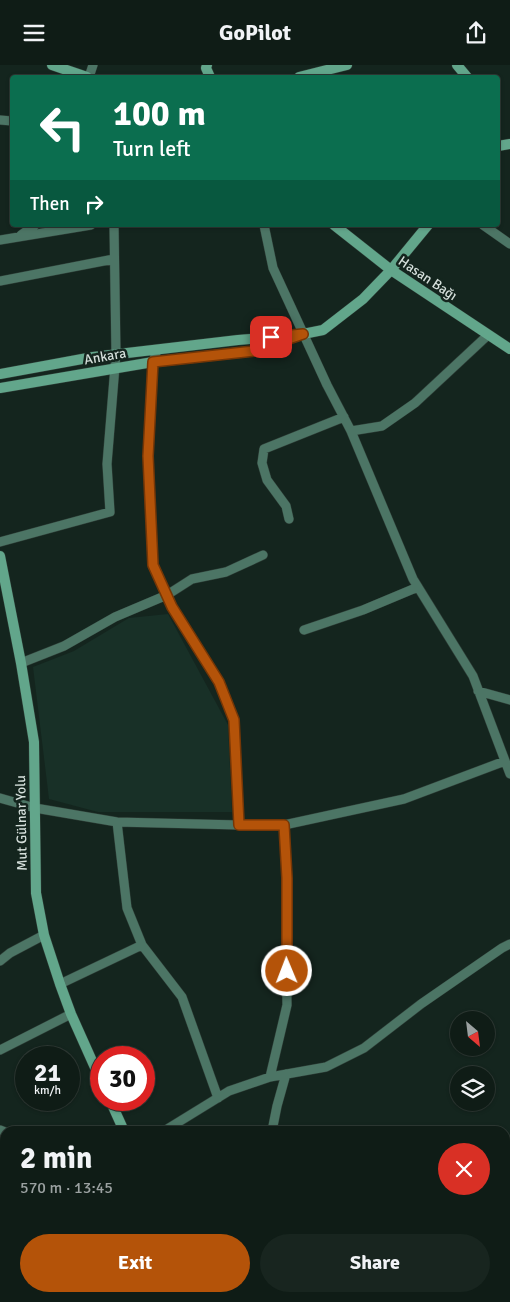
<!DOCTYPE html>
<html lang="en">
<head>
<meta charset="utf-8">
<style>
	:root { --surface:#0f1c16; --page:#18251f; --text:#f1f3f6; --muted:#9ba1a1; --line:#2f3a35; --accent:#b45309 }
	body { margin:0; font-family:Signika,sans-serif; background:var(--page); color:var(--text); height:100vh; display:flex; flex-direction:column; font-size:19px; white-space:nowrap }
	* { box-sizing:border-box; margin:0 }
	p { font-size:16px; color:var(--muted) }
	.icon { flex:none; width:28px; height:28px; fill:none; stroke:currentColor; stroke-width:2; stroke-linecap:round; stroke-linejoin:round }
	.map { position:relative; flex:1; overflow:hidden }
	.sheet { position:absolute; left:0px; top:1061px; width:510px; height:176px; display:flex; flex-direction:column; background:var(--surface); border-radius:15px 15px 0 0; box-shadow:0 1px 4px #0004,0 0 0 1px var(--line) }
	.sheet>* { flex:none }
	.guide { position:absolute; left:10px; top:10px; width:490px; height:152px; border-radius:5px; box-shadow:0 1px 4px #0004,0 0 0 1px var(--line); background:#0b6e4f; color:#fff; overflow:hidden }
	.needle { width:32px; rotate:152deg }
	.buttons { position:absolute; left:450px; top:946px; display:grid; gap:10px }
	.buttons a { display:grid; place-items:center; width:45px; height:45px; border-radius:50%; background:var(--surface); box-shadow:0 1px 4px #0004,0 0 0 1px var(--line); font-size:25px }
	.speed { position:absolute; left:15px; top:981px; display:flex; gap:10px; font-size:25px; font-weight:700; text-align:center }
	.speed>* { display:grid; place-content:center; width:65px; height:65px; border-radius:50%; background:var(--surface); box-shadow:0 1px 4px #0004,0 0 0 1px var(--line); line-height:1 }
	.speed small { font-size:12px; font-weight:400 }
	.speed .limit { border:8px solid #d22; background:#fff; color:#111 }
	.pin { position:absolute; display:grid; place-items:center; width:42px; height:42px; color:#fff; margin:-21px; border-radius:10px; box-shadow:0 2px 8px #0006 }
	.me { position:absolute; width:55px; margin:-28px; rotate:359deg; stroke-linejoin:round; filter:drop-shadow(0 0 4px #0008) }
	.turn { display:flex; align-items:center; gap:18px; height:105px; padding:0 20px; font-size:22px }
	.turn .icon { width:65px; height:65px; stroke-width:2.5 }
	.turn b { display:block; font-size:35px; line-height:42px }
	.then { display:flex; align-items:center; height:48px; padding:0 20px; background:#0003; gap:10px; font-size:19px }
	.round { display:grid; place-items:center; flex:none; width:52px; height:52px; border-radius:26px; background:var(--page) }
	.overview { display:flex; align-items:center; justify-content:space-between; height:85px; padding:0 20px }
	h1 { font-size:30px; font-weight:700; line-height:38px }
	.button { display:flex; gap:10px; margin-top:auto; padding:10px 20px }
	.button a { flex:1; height:58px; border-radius:30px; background:var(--accent); color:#fff; font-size:20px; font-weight:700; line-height:58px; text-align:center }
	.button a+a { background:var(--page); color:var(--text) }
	header { display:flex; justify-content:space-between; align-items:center; height:65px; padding:0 20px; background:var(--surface); font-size:22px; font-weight:700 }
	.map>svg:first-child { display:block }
	.built { fill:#183027 }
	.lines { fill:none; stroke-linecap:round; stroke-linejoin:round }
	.street-casing { stroke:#2f3f38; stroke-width:10 }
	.secondary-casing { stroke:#2f3f38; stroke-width:11 }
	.street { stroke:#4c7565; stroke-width:9 }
	.secondary { stroke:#62a68b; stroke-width:10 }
	.route-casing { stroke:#753606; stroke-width:12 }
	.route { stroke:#b45309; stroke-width:9 }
	.labels { text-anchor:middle; stroke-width:5; stroke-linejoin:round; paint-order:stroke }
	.street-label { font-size:14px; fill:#d5dfdb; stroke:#14251e }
</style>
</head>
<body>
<header><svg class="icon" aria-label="menu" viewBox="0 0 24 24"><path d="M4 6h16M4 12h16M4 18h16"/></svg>GoPilot<svg class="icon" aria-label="share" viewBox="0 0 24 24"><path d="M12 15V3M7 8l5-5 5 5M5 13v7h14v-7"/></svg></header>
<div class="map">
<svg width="510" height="1237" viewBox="0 0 510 1237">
	<rect width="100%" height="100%" fill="#14251e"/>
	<path class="built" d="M168,549l60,111 4,87h-134l-49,-13 -16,-132 41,-16 55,-33z"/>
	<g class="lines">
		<defs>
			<path id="street" d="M89,12l4,-12
				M0,55l12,1
				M264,160l9,43 54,117 24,46 62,148 60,97 37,98
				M483,160l27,19
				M21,170l14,-10
				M0,175l91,-15
				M0,216l114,-22
				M157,285l-4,12 -5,94 5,109 19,42 47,75 15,38 5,105
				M351,366l31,-5 33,-23 73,-68
				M289,454l-3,-13 -19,-26 -5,-17 2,-14 80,-32
				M0,477l110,-30 -3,-48 9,-110 -2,-129
				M304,565l59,-20 55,-23
				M21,598l43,-17 51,-29 52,-22 25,-16 34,-7 37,-17
				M478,626l32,9
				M0,733l35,10 82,14 122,3h45l120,-26 101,-38
				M117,757l10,86 15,37 40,52 36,101
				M0,896l10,-8 34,-18
				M60,919l82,-39
				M0,985l71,-36
				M270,1012l17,-72 -1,-68 1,-59 -3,-53
				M0,1065l5,2
				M164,1066l65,-40 41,-14 56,-10 38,-19 57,-44 81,-56 8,-4
				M272,1066l5,-25 9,-32"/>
			<path id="secondary" d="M52,0l35,12
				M207,0l-1,3 4,9
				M457,0l10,12
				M299,12l48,-12
				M498,81l12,-2
				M334,160l57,45 119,79
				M0,309l93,-17 145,-17 49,-4
				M0,323l153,-26 101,-11 49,-17 20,-4 40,-31 28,-29 37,-45
				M0,491l21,107 13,79 2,151 8,42 16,49 11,30 30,67
				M110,1035l14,31
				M178,1232l1,5"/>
		</defs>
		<use href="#street" class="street-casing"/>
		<use href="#secondary" class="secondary-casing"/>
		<use href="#street" class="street"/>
		<use href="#secondary" class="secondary"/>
	</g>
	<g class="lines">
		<defs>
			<path id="route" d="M271,272l32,-3 -49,17 -101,11 -5,94 5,109 19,42 47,75 15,38 5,105h45l3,53v93"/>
		</defs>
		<use href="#route" class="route-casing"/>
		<use href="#route" class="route"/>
	</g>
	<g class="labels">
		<g class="street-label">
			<text transform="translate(428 213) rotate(34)" y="5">Hasan Bağı</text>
			<text transform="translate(105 291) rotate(-10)" y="5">Ankara</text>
			<text transform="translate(21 758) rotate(-91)" y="5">Mut Gülnar Yolu</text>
		</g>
	</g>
</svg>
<div class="buttons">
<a><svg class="needle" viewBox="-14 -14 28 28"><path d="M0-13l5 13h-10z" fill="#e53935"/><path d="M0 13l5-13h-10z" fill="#9ba1a1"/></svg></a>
<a><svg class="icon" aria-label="layers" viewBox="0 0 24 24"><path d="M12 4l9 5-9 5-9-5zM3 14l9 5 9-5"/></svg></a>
</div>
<div class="speed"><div>21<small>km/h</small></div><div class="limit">30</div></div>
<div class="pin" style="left:271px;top:272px;background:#d93025"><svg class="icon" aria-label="arrive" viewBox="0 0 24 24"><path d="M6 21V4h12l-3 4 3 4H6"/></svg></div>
<svg class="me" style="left:287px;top:906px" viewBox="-20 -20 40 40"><circle r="17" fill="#b45309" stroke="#fff" stroke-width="3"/><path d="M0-11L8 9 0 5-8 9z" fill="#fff"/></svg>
<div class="guide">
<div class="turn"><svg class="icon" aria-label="left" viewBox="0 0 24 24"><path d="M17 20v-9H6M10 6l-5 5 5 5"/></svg><div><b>100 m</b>Turn left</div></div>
<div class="then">Then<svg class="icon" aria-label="right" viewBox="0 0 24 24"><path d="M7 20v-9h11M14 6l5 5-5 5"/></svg></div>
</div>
<section class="sheet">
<div class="overview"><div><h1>2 min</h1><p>570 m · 13:45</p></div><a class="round" style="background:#d93025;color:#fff"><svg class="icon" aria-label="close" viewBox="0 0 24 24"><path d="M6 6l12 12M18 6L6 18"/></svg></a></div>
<div class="button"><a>Exit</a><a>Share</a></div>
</section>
</div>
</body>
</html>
